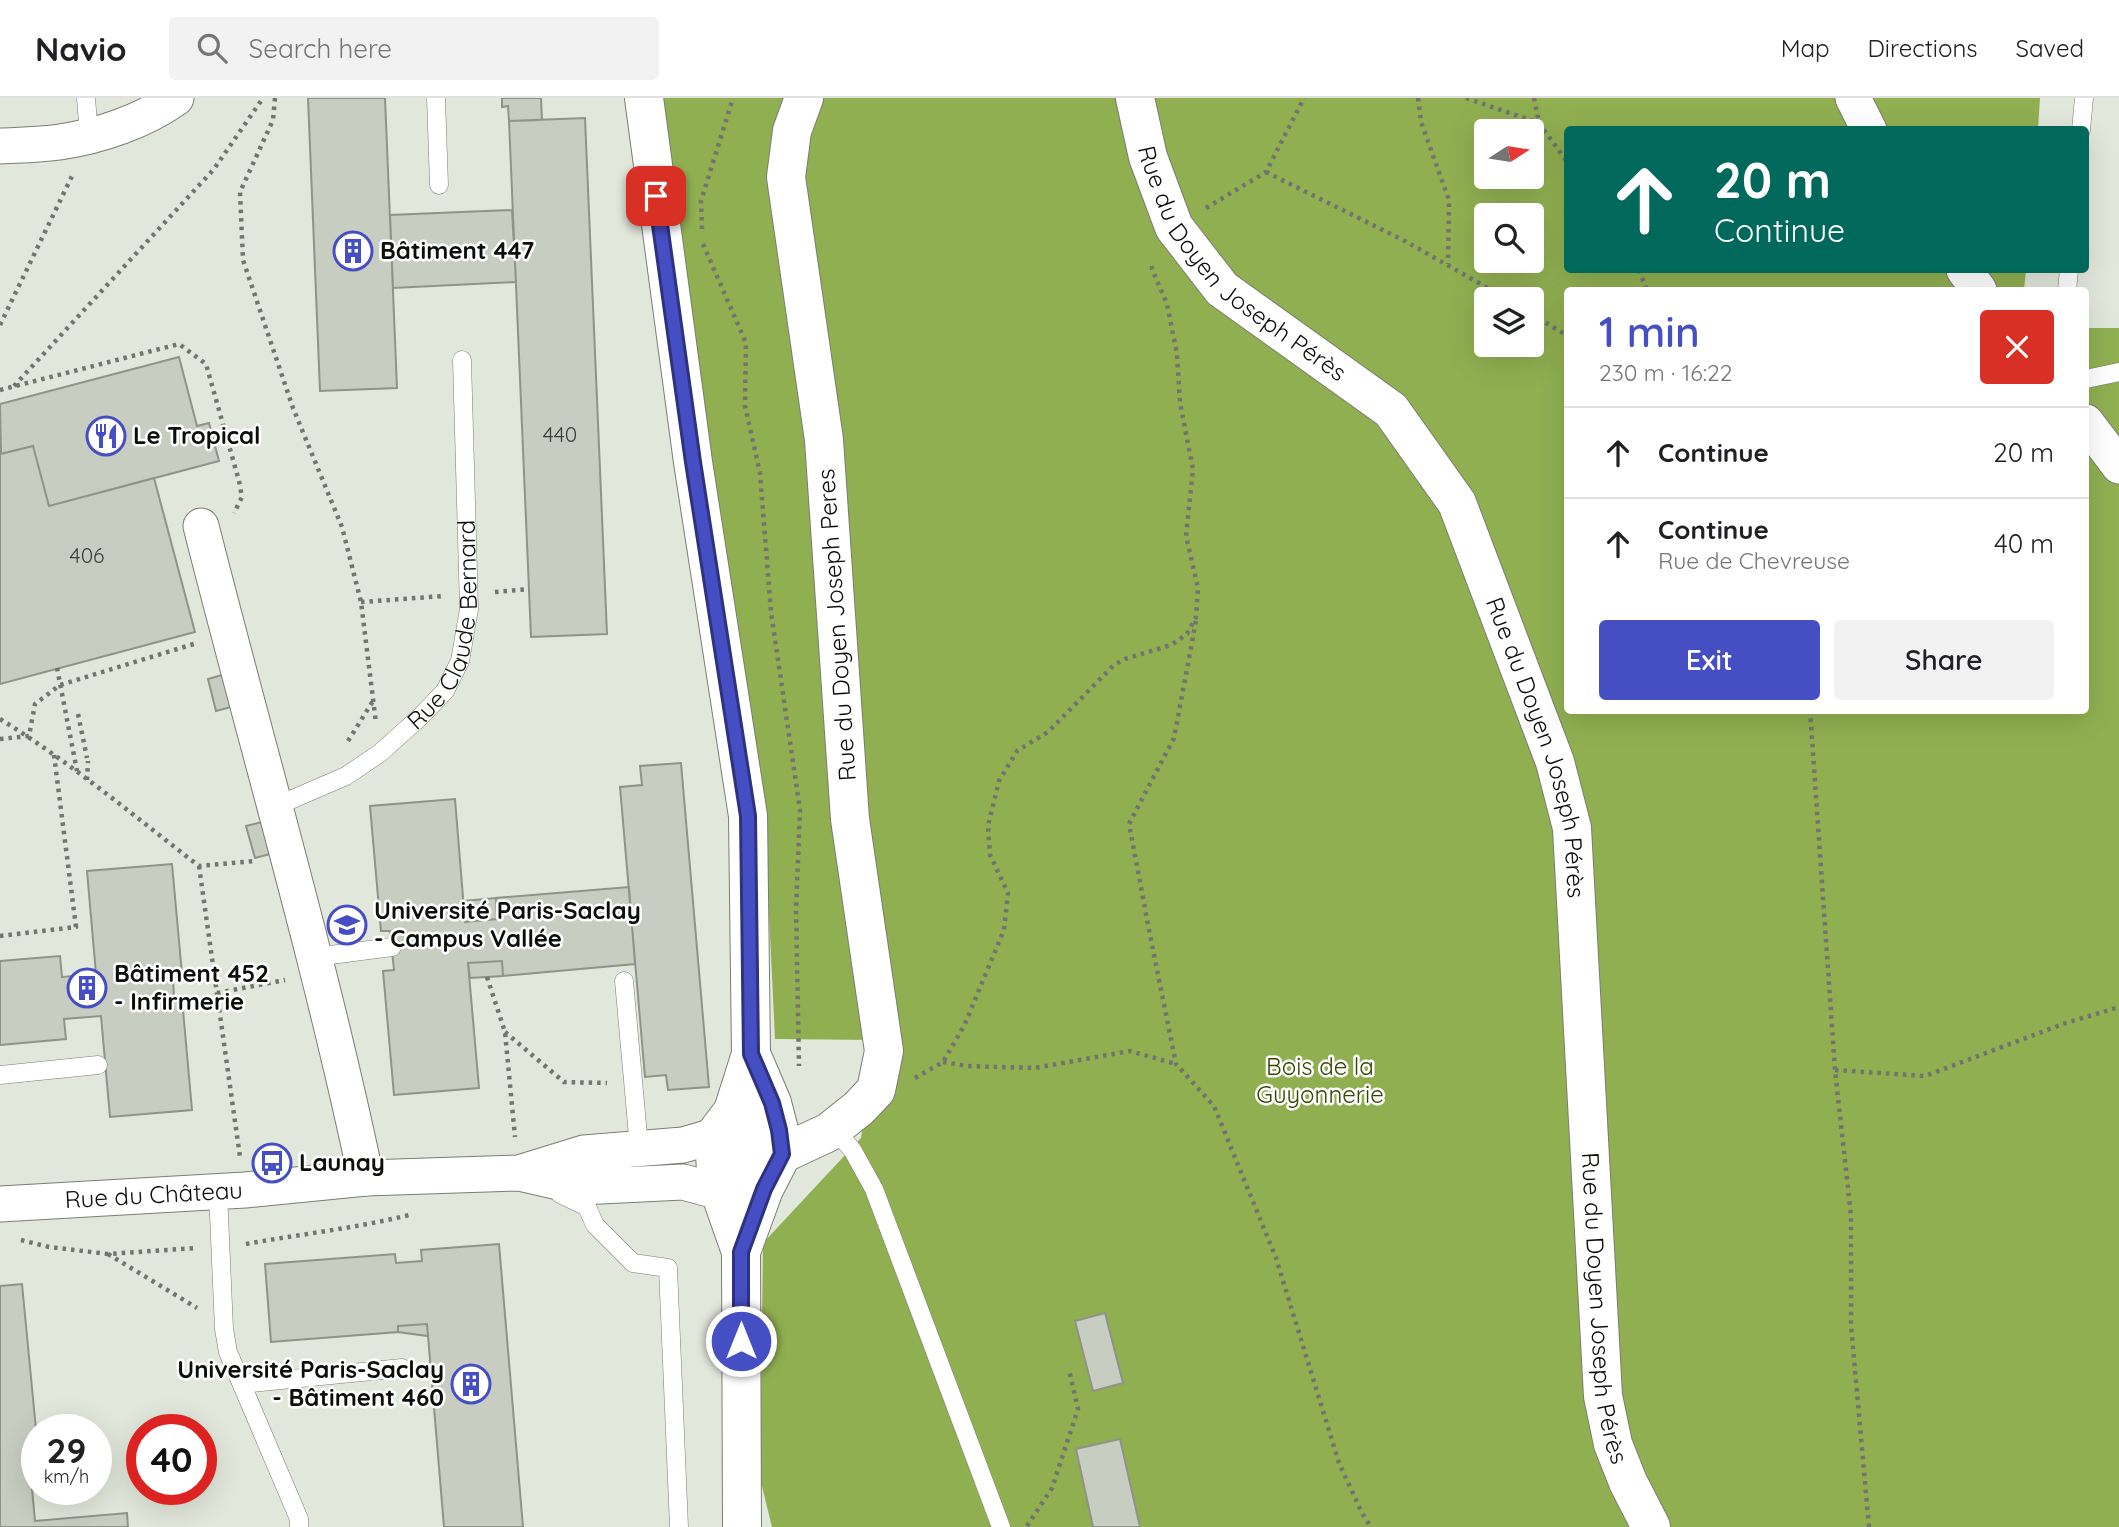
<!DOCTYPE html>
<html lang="en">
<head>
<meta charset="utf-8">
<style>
	:root { --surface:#fff; --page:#f2f2f2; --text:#202124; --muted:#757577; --line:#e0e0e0; --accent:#464ec3 }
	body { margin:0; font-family:Quicksand,sans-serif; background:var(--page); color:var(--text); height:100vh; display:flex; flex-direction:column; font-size:26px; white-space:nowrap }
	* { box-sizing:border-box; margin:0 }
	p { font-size:23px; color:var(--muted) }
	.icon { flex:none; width:38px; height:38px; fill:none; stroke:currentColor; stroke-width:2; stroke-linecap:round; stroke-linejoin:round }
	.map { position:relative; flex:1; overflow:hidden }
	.sheet { position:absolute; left:1564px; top:189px; width:525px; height:427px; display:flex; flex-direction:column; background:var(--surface); border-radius:7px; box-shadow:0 7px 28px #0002 }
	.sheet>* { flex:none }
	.guide { position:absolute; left:1564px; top:28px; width:525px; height:147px; border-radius:7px; box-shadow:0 7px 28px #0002; background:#00695c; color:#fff; overflow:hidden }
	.needle { width:46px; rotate:78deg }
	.fabs { position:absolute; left:1474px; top:21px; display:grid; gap:14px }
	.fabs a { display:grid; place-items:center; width:70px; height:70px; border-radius:7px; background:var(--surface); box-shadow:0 7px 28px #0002; font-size:35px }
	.speed { position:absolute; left:21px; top:1316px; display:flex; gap:14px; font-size:35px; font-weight:700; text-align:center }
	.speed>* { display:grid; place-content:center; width:91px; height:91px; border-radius:50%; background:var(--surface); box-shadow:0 7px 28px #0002; line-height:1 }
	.speed small { font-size:18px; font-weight:400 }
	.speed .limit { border:10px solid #d22; background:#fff; color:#111 }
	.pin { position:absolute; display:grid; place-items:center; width:60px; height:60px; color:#fff; margin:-30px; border-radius:14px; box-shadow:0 4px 10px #0006 }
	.me { position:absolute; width:77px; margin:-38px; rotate:0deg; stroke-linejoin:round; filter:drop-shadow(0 0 5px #0008) }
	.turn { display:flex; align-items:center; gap:24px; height:147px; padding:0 35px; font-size:32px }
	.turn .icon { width:91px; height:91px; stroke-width:2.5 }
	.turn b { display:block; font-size:49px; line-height:60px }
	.round { display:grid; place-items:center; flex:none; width:74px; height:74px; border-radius:7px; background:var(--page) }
	.headline { display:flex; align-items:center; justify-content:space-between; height:119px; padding:0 35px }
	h1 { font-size:42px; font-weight:600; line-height:52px; color:var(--accent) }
	.action { display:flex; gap:14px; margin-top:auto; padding:14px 35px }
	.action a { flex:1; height:80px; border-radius:7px; background:var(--accent); color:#fff; font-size:28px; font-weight:600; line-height:80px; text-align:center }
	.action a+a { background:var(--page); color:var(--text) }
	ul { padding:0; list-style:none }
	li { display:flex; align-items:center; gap:21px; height:91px; padding:0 35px; border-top:2px solid var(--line) }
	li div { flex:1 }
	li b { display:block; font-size:26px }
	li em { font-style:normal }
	header { display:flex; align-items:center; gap:42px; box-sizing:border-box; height:98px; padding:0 35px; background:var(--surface); border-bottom:2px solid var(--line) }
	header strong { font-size:33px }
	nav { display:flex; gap:38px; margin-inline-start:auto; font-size:24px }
	.search { width:490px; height:63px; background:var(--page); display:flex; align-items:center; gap:18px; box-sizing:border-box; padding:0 24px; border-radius:7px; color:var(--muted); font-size:26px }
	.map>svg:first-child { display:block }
	.forest { fill:#90af51; fill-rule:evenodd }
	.building { fill:#c8cdc1; stroke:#8f9388; stroke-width:2 }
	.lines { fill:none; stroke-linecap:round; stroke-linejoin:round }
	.service-casing { stroke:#797e73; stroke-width:19 }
	.minor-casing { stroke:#797e73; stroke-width:37 }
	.tertiary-casing { stroke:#797e73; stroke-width:40 }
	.path { stroke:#72756d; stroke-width:4.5; stroke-dasharray:3.5 5; stroke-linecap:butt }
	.service { stroke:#fff; stroke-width:18 }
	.minor { stroke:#fff; stroke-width:35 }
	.tertiary { stroke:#fff; stroke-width:38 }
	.route-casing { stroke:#2e337f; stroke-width:18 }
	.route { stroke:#464ec3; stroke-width:12 }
	.labels { text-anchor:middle; stroke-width:5; stroke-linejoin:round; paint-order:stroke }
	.number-label { font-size:21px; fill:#3b3e38 }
	.poi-label { font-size:24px; font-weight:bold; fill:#0c0e0a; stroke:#fff; text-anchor:start }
	.street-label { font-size:24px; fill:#0c0e0a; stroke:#fff }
	.park-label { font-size:24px; fill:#354800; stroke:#fff }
</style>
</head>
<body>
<header>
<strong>Navio</strong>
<div class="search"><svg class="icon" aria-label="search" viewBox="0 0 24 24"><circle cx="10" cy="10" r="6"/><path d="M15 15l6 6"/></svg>Search here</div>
<nav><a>Map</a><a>Directions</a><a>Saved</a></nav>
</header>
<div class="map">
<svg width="2119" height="1429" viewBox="0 0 2119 1429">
	<rect width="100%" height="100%" fill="#e2e7db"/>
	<path class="forest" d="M661,0h1379l-2,31 -470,1v140h458l-2,20h-456v420h518v-382h33v1199h-1347l-12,-49 3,-235 98,-105 15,-98 -101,-1 -10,-208 -88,-546zM1486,33h45v46h-45zM1486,117h45v46h-45zM1486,201h45v46h-45z"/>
	<path class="building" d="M308,0h77l12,290 -77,3z
		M502,0h39l1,22 -33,1 -1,-15 -6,1z
		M585,20l22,516 -76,3 -22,-516z
		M512,112l4,72 -123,6 -3,-73z
		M179,259l18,69 12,-3 10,38 -170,45 -16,-60 -32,8 -1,-50z
		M33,348l16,60 105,-28 41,154 -195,52v-230z
		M222,577l9,32 -15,4 -8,-32z
		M681,665l28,324 -41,3 -2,-15 -21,2 -25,-290 22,-2 -2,-19z
		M455,701l10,123 32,-3 -1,-21 133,-11 6,77 -132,12 -1,-15 -34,2 11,125 -85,7 -11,-124 11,-1 -4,-39h-9l-11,-125z
		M262,724l8,32 -15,4 -9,-32z
		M172,766l10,110 -9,1 1,25 8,-1 10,111 -82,7 -9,-101 -37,3 2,20 -66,6v-84l60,-5 2,21 34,-3 -9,-103z
		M496,800l1,21 -32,3 -1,-21z
		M502,863l1,15 -33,2 -2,-15z
		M499,1146l24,283h-79l-17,-203 -29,2v6l-127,10 -6,-78 130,-10 1,9 26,-2 -1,-11z
		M22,1186l15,156v47l-5,1 3,33 92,-8 1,14h-128v-241z
		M1105,1215l18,70 -30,8 -18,-70z
		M427,1226l1,12 -30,-4v-6z
		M1120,1341l20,88h-47l-17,-78z"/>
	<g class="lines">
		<defs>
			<g id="service">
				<path d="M86,0l3,37"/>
				<path d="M436,0l3,87"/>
				<path d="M2081,32l3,-32"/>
				<path d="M2067,192l2,-20"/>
				<path d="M2086,281l33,-7"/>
				<path id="s1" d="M274,709l72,-31 34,-23 39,-35 26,-27 15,-30 9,-52 -7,-249"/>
				<path d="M315,859l77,-10"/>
				<path d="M624,883l15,166"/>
				<path d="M0,977l98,-10"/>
				<path d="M834,1030l19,23 21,38 127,338"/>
				<path d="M218,1094l6,137 4,23 71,167v8"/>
				<path d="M560,1096l27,13 8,18 38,38 35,5 11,259"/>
				<path d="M242,1286l160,-16"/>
			</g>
			<g id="minor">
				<path d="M1853,0l16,32"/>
				<path d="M0,48c20,-1 40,-1 60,-4 40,-6 84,-21 116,-44"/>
				<path d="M1964,172l15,20"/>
				<path d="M2086,324l33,44"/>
				<path d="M201,428c55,218 119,433 165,652"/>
				<path id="s2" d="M0,1106l245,-14 121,-12 153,-5 65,-20 99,-8 31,-9c20,16 36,31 50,53l-44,3 -37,-10 -103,5 -61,-14"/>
			</g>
			<g id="tertiary">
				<path d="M644,0l49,364 55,354 3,238 -18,57 -19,25 2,35 4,21 21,60 1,275"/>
				<path id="s3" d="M1135,0l13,59 26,70 48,62 169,121 66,93 98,259 17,66 31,568 10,48 15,38 23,45"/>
				<path d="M733,1013c14,21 25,33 49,43l47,-22 30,-24 17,-18 8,-39 -34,-232 -26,-379 -38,-263 6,-46 12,-33"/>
				<path d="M741,1154l23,-63 18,-35 -3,-24 -7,-27 -21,-49"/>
			</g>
		</defs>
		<use href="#service" class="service-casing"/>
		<use href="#minor" class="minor-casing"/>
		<use href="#tertiary" class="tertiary-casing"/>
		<path class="path" d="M275,0l-2,22 -33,72 3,68 50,148 49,119 19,75 15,121
			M1418,0l3,24 28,78 -1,64
			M1466,0l73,25
			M1534,0l5,25 29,40
			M1266,74l139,69 102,58
			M1206,110l60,-36 38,-74
			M702,131l-1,-28 32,-103
			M703,146l43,99 -1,63 15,67 11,139 29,198 -4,99 3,157
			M1639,172l8,20
			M1531,216l37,22
			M0,227l73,-151
			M14,288l200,-217 49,-71
			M0,292l179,-46 27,20 33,117 3,16 -8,16
			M495,494l34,-3
			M361,504l83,-6
			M1196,523l-22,117 -45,86 22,116 25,124 38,42 62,152 63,205 23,50 9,14
			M57,570l20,103
			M1810,612l25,360 16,145v110l18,202
			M78,616l9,44
			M0,621c70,43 134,97 199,147l55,-5
			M0,641l29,-3 6,-32 25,-19 137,-42
			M348,643l25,-40
			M87,682l1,-19
			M199,768l41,291
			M0,838l76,-9 -22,-172
			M487,879l18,55 10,105
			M217,895l68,-13
			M505,934l59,50 43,1
			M943,964l24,4 68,2 95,-17 46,13
			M1835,972l90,6 138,-52 56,-17
			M915,980l28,-16 21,-36 40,-96 4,-37 -18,-38 -2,-29 11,-45 18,-30 31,-19 66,-67 11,-6 46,-14 16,-11 9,-17 2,-29 -12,-52 7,-67 -13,-66 -3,-49 -10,-50 -15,-35v-8
			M21,1142l28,7 59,7 88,-6
			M246,1146c55,-10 112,-16 167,-30
			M108,1156l89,54
			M1027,1428l25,-38 26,-79 -9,-39"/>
		<use href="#service" class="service"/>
		<use href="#minor" class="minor"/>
		<use href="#tertiary" class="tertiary"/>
	</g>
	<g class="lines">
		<defs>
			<path id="route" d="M656,98l37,266 55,354 3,238 21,49 7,27 3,24 -18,35 -23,63v89"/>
		</defs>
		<use href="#route" class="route-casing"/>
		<use href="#route" class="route"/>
	</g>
	<defs>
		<symbol id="building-ring" viewBox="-11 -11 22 22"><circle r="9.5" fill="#fff" stroke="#464ec3" stroke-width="1.5"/><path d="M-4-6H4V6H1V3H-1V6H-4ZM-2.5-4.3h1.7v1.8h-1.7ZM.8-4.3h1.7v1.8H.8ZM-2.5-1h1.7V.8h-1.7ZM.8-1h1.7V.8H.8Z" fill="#464ec3"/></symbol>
		<symbol id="restaurant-ring" viewBox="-11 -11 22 22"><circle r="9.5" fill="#fff" stroke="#464ec3" stroke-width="1.5"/><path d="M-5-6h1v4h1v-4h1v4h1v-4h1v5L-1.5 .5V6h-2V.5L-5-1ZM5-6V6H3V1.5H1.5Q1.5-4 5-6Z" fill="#464ec3"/></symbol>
		<symbol id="university-ring" viewBox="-11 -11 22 22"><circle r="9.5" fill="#fff" stroke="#464ec3" stroke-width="1.5"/><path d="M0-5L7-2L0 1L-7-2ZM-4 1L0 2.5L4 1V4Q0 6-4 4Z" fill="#464ec3"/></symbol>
		<symbol id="bus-ring" viewBox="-11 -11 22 22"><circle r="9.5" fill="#fff" stroke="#464ec3" stroke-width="1.5"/><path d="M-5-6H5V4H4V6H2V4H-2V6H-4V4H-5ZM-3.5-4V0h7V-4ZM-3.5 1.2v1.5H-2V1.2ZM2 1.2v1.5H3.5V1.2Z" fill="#464ec3"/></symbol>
	</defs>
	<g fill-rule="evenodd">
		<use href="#building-ring" x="331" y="131" width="44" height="44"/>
		<use href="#restaurant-ring" x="84" y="316" width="44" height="44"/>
		<use href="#university-ring" x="325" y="805" width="44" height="44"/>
		<use href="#building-ring" x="65" y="868" width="44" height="44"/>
		<use href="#bus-ring" x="250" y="1043" width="44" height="44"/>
		<use href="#building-ring" x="449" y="1264" width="44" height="44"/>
	</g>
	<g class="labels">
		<g class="number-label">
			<text x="560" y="344">440</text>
			<text x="87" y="465">406</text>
		</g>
		<g class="poi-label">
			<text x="380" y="161">Bâtiment 447</text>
			<text x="133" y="346">Le Tropical</text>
			<text x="374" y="821">Université Paris-Saclay<tspan x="374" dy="28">- Campus Vallée</tspan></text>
			<text x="114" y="884">Bâtiment 452<tspan x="114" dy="28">- Infirmerie</tspan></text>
			<text x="299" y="1073">Launay</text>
			<text x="444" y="1280" text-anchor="end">Université Paris-Saclay<tspan x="444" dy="28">- Bâtiment 460</tspan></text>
		</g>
		<g class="street-label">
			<text dy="8" stroke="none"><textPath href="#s3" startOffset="206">Rue du Doyen Joseph Pérès</textPath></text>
			<text dy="8" stroke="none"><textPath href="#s1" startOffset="273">Rue Claude Bernard</textPath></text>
			<text transform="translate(837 527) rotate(-94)" y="8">Rue du Doyen Joseph Peres</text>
			<text dy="8" stroke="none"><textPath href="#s3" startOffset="794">Rue du Doyen Joseph Pérès</textPath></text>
			<text dy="8" stroke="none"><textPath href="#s2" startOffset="154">Rue du Château</textPath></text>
			<text dy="8" stroke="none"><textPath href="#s3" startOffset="1362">Rue du Doyen Joseph Pérès</textPath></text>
		</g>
		<g class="park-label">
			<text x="1320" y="977">Bois de la<tspan x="1320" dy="28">Guyonnerie</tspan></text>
		</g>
	</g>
</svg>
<div class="fabs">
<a><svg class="needle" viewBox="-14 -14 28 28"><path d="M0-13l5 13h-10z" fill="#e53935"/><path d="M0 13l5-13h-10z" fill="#757577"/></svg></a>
<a><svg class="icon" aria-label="search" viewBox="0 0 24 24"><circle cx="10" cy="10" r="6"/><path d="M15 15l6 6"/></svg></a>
<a><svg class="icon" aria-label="layers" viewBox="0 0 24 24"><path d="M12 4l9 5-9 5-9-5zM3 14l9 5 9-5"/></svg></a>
</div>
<div class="speed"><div>29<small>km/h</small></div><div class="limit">40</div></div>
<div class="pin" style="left:656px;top:98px;background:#d93025"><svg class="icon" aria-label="arrive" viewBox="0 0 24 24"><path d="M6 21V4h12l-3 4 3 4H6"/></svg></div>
<svg class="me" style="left:741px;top:1243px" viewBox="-20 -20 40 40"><circle r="17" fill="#464ec3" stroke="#fff" stroke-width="3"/><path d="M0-11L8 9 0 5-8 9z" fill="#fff"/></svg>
<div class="guide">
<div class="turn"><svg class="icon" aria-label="ahead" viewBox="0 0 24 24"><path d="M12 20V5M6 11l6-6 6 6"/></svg><div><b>20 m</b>Continue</div></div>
</div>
<section class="sheet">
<div class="headline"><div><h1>1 min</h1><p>230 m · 16:22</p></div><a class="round" style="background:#d93025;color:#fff"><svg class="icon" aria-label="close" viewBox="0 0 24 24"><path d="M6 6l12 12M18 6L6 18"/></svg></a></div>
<ul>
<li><svg class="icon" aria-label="ahead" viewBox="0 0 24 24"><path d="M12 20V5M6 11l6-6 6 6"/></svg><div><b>Continue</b></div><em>20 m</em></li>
<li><svg class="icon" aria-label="ahead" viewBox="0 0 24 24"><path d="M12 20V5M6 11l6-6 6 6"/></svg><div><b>Continue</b><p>Rue de Chevreuse</p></div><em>40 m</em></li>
</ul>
<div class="action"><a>Exit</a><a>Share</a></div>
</section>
</div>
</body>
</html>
